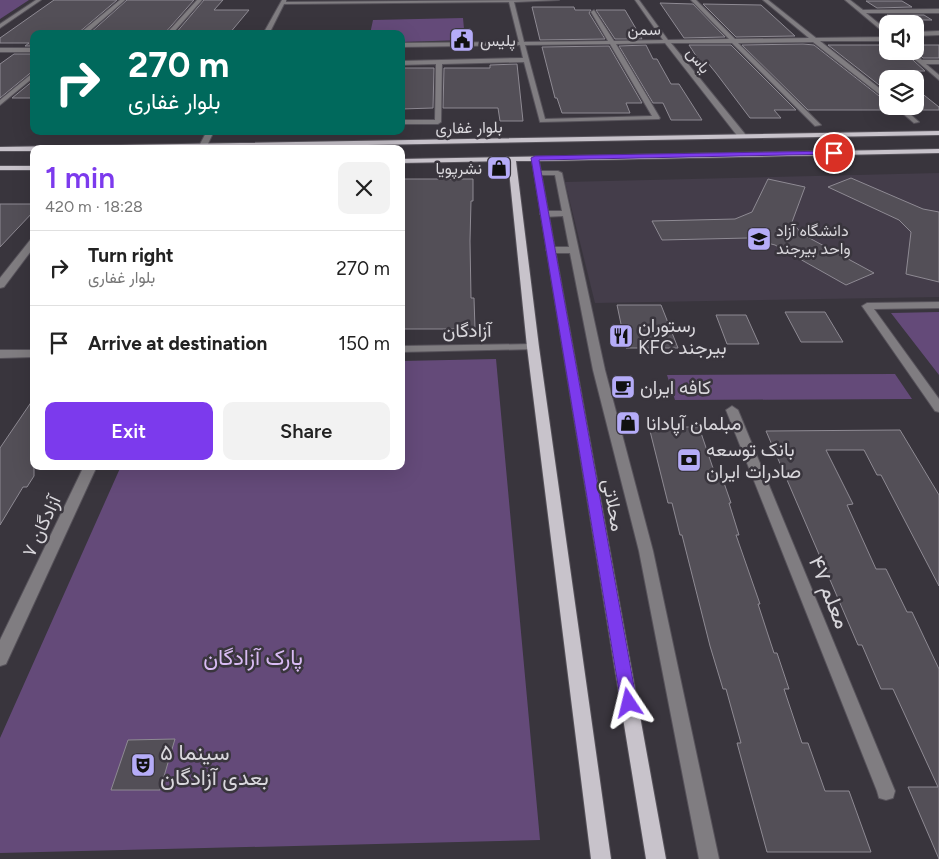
<!DOCTYPE html>
<html lang="en">
<head>
<meta charset="utf-8">
<style>
	:root { --surface:#fff; --page:#f2f2f2; --text:#222; --muted:#767676; --line:#e0e0e0; --accent:#7c3aed }
	body { margin:0; font-family:Figtree,Vazirmatn,sans-serif; background:var(--page); color:var(--text); height:100vh; display:flex; flex-direction:column; font-size:19px; white-space:nowrap }
	* { box-sizing:border-box; margin:0 }
	p { font-size:16px; color:var(--muted) }
	.icon { flex:none; width:28px; height:28px; fill:none; stroke:currentColor; stroke-width:2; stroke-linecap:round; stroke-linejoin:round }
	.map { position:relative; flex:1; overflow:hidden }
	.panel { position:absolute; left:30px; top:145px; width:375px; height:325px; display:flex; flex-direction:column; background:var(--surface); border-radius:10px; box-shadow:0 5px 20px #0002 }
	.panel>* { flex:none }
	.banner { position:absolute; left:30px; top:30px; width:375px; height:105px; border-radius:10px; box-shadow:0 5px 20px #0002; background:#00695c; color:#fff; overflow:hidden }
	.tools { position:absolute; left:879px; top:15px; display:grid; gap:10px }
	.tools a { display:grid; place-items:center; width:45px; height:45px; border-radius:10px; background:var(--surface); box-shadow:0 5px 20px #0002; font-size:25px }
	.pin { position:absolute; display:grid; place-items:center; width:42px; height:42px; color:#fff; margin:-21px; border:2px solid #fff; border-radius:50%; box-shadow:0 1px 5px #0007 }
	.me { position:absolute; width:55px; margin:-28px; rotate:350deg; stroke-linejoin:round; filter:drop-shadow(0 0 4px #0008) }
	.turn { display:flex; align-items:center; gap:18px; height:105px; padding:0 15px; font-size:22px }
	.turn .icon { width:65px; height:65px; stroke-width:2.5 }
	.turn b { display:block; font-size:35px; line-height:42px }
	.round { display:grid; place-items:center; flex:none; width:52px; height:52px; border-radius:10px; background:var(--page) }
	.summary { display:flex; align-items:center; justify-content:space-between; height:85px; padding:0 15px }
	h1 { font-size:30px; font-weight:600; line-height:38px; color:var(--accent) }
	.button { display:flex; gap:10px; margin-top:auto; padding:10px 15px }
	.button a { flex:1; height:58px; border-radius:10px; background:var(--accent); color:#fff; font-size:20px; font-weight:600; line-height:58px; text-align:center }
	.button a+a { background:var(--page); color:var(--text) }
	ul { padding:0; list-style:none }
	li { display:flex; align-items:center; gap:15px; height:75px; padding:0 15px; border-top:1px solid var(--line) }
	li div { flex:1 }
	li b { display:block; font-size:19px }
	li em { font-style:normal }
	.map>svg:first-child { display:block }
	.built { fill:#443d4a }
	.green { fill:#644a79 }
	.building { fill:#534f57; stroke:#8e8a93 }
	.lines { fill:none; stroke-linecap:round; stroke-linejoin:round }
	.minor-casing { stroke:#56525a; stroke-width:2 }
	.major-casing { stroke:#56525a; stroke-width:2 }
	.minor { fill:#807d81; fill-rule:evenodd }
	.major { fill:#c8c3cb; fill-rule:evenodd }
	.route { fill:#7c3aed; stroke:#51269a }
	.labels { text-anchor:middle; stroke-width:5; stroke-linejoin:round; paint-order:stroke }
	.far-street-label { font-size:16px; fill:#d9d7dc; stroke:#39353d }
	.far-poi-label { font-size:16px; fill:#d9d7dc; stroke:#39353d; text-anchor:start }
	.poi-label { font-size:19px; fill:#d9d7dc; stroke:#39353d; text-anchor:start }
	.street-label { font-size:19px; fill:#d9d7dc; stroke:#39353d }
	.near-street-label { font-size:22px; fill:#d9d7dc; stroke:#39353d }
	.near-park-label { font-size:22px; fill:#d9bbf4; stroke:#39353d }
	.near-poi-label { font-size:22px; fill:#d9d7dc; stroke:#39353d; text-anchor:start }
</style>
</head>
<body>
<div class="map">
<svg width="939" height="859" viewBox="0 0 939 859">
	<rect width="100%" height="100%" fill="#39353d"/>
	<path class="built" d="M939,173v124l-344,6 -30,-121z"/>
	<path class="green" d="M0,0h29l-29,19z
		M463,18l2,22 -64,2v-8h-31l3,-14z
		M939,312v63l-48,-62z
		M496,359l44,481 -540,13v-115l121,-272h280v-105z
		M895,374l17,25 -237,1 -8,-25z"/>
	<path class="building" d="M54,0h63l-40,34h-43v12h-9l4,-3h-29v-5z
		M127,0h67l-30,34h-75z
		M204,0h19l-9,10h35l-20,24h-54z
		M866,1h36l10,6 -35,1z
		M660,3l33,1 32,33 -41,1z
		M703,4l58,1 34,31 -59,1z
		M532,7h42l1,3h16l-2,3 16,26 -65,1z
		M596,10h29l17,29h-27z
		M887,15h37l8,5h-37z
		M803,44l11,1 74,58v3h4l4,4h-88l-66,-65z
		M646,45l7,14h4l14,25h8l23,36h-31l-8,-17h-10l-34,-57z
		M689,45h42l65,65h-22l7,8h-31l-34,-45 -9,-11h-7z
		M828,45h60v6h15l22,20h-32l10,8h-15v13z
		M915,45h24v13h-16l-8,-7z
		M609,46l33,57h-16l4,10h-68l-5,-15h-2l-13,-51z
		M14,54h20v16l-34,28v-34z
		M517,64l6,57h-23l-2,-13h-55l1,-40h46v-3z
		M401,68h33l-1,40 -32,1z
		M34,80v18h-22z
		M915,88l24,19v3h-30l-5,-4h11z
		M851,178l72,31 16,3v70l-33,-8 5,-42 -12,-12 -71,-33z
		M401,179h72v22h-2l-1,40 1,57h3l1,31h-74z
		M768,179l37,8 -13,35 10,12 72,39 -28,12 -71,-40 -27,-7 -86,2 -10,-19 83,-2 17,-7z
		M0,204h34v7l-34,36z
		M617,305h44l17,43h-52z
		M785,312h40l18,30h-42z
		M716,315h30l13,29h-32z
		M34,398v78l-7,11h-4l-23,38v-77z
		M649,427h50l18,53h6l8,23h-2l10,32h-3l24,69h-2l16,49h3l12,36h-5l18,54h6l17,48h24l22,61h-104l-30,-109h4l-15,-54h-3l-13,-43 -28,-111h-2l-8,-32h-4z
		M900,430l39,65v91l-58,-111h-4l-13,-25h-38l27,54 -6,1 29,64h10l21,43h5l27,57v190l-31,-72h30l-45,-98h-12l-19,-44h-4l-92,-214z
		M175,739l-15,51h-49l17,-50z"/>
	<g class="lines">
		<defs>
			<path id="minor" d="M36,0h5l-41,28v-4z
				M120,0h5l-39,34h-7z
				M197,0h5l-30,34h-6z
				M282,0h4v2l273,-2 -45,2 10,40 84,-1 -17,-29 3,-2 20,31 49,-1 -28,-40h4l29,40 61,-1 -38,-39h5l39,39 74,-1 -46,-38h5l48,38 72,-1v4h-68l68,54v6l-75,-59 -75,1 83,82 -6,1 -83,-83h-61l74,91 1,2 -4,2h-3l-74,-95 -49,1 44,74 -1,1 -119,3 -16,-60 -82,2 -1,58 -3,2h-37v-4h34l1,-56 -35,1v-4l122,-3 -3,-13 -119,2v-4l118,-1 -10,-40 -225,2 -15,30h-6zM610,44l42,72 -107,3 -20,-74z
				M845,0h5l13,10 76,-1v4h-73l22,18v5z
				M939,31v4l-24,1v-4z
				M0,48h34v4h-34z
				M905,51h7l10,9h17v4h-13l13,11v5z
				M34,72v5l-34,28v-5z
				M894,106h7l18,16 -5,1z
				M207,131h7l-8,17h-6l-1,-2z
				M535,171h23l4,2 43,197 48,181 66,308h-20l-60,-308 -46,-181 -23,-117h-19l-5,-3 5,-3h18l-6,-31 -19,1 -4,-3 4,-3h18l-7,-36h-17l-4,-2z
				M34,238v9l-30,40 -4,1v-10l31,-39z
				M939,302v6l-65,1 65,90v13l-4,-1 -73,-105 5,-3z
				M533,344l6,3 -2,2 -136,3v-6z
				M0,350h34v7l-34,1z
				M732,406l6,4 157,381 -2,7 -7,2 -7,-2 -2,-7 -151,-381z
				M84,466h13l-91,198 -6,2v-26z"/>
			<path id="major" d="M939,131v4l-793,14h-112v2h-34v-4z
				M939,149v4l-400,8 127,698h-20l-114,-698h-16l23,186 72,512h-20l-64,-512 -19,-186 -107,2v-4z
				M0,166h34v4h-34z"/>
		</defs>
		<use href="#minor" class="minor-casing"/>
		<use href="#major" class="major-casing"/>
		<use href="#minor" class="minor"/>
		<use href="#major" class="major"/>
	</g>
	<path class="route" d="M834,151l3,1v2l-298,6 98,543 -2,5 -6,2 -6,-2 -2,-5 -90,-545 4,-2z"/>
	<defs>
		<symbol id="civic-square" viewBox="-11 -11 22 22"><rect x="-9" y="-9" width="18" height="18" rx="4" fill="#b5acf8" stroke="#39353d"/><path d="M-.6-6.5H3V-4.5H.6V-3L4-1V1h2V6H-6V1h2V-1L-.6-3ZM-1.2 2.5V6h2.4V2.5Z" fill="#111"/></symbol>
		<symbol id="shop-square" viewBox="-11 -11 22 22"><rect x="-9" y="-9" width="18" height="18" rx="4" fill="#b5acf8" stroke="#39353d"/><path d="M-5-2.5h2.3a2.7 3.5 0 0 1 5.4 0H5L5.5 6h-11ZM-1.5-2.5h3a1.5 2.3 0 0 0-3 0Z" fill="#111"/></symbol>
		<symbol id="university-square" viewBox="-11 -11 22 22"><rect x="-9" y="-9" width="18" height="18" rx="4" fill="#b5acf8" stroke="#39353d"/><path d="M0-5L7-2L0 1L-7-2ZM-4 1L0 2.5L4 1V4Q0 6-4 4Z" fill="#111"/></symbol>
		<symbol id="restaurant-square" viewBox="-11 -11 22 22"><rect x="-9" y="-9" width="18" height="18" rx="4" fill="#b5acf8" stroke="#39353d"/><path d="M-5-6h1v4h1v-4h1v4h1v-4h1v5L-1.5 .5V6h-2V.5L-5-1ZM5-6V6H3V1.5H1.5Q1.5-4 5-6Z" fill="#111"/></symbol>
		<symbol id="cafe-square" viewBox="-11 -11 22 22"><rect x="-9" y="-9" width="18" height="18" rx="4" fill="#b5acf8" stroke="#39353d"/><path d="M-5.5-4.5H6V0H3Q3 3.5 0 3.5H-2.5Q-5.5 3.5-5.5 0ZM3-3.2v2h1.7v-2ZM-6 4.5H4V6H-6Z" fill="#111"/></symbol>
		<symbol id="bank-square" viewBox="-11 -11 22 22"><rect x="-9" y="-9" width="18" height="18" rx="4" fill="#b5acf8" stroke="#39353d"/><path d="M-6-4H6V4H-6ZM0-2.3a2.3 2.3 0 1 0 0 4.6a2.3 2.3 0 1 0 0-4.6Z" fill="#111"/></symbol>
		<symbol id="theatre-square" viewBox="-11 -11 22 22"><rect x="-9" y="-9" width="18" height="18" rx="4" fill="#b5acf8" stroke="#39353d"/><path d="M-5-5.5Q0-4 5-5.5V0Q5 5 0 6Q-5 5-5 0ZM-3.3-2.5H-1v1.5H-3.3ZM1-2.5H3.3v1.5H1ZM-2.8 1Q0 5.5 2.8 1Z" fill="#111"/></symbol>
	</defs>
	<g fill-rule="evenodd">
		<use href="#civic-square" x="448" y="26" width="28" height="28"/>
		<use href="#shop-square" x="485" y="154" width="28" height="28"/>
		<use href="#university-square" x="745" y="225" width="28" height="28"/>
		<use href="#restaurant-square" x="607" y="322" width="28" height="28"/>
		<use href="#cafe-square" x="609" y="373" width="28" height="28"/>
		<use href="#shop-square" x="614" y="409" width="28" height="28"/>
		<use href="#bank-square" x="675" y="446" width="28" height="28"/>
		<use href="#theatre-square" x="129" y="751" width="28" height="28"/>
	</g>
	<g class="labels">
		<g class="far-street-label">
			<text transform="translate(644 29) rotate(-1)" y="6">سمن</text>
			<text transform="translate(699 60) rotate(52)" y="6">یاس</text>
			<text transform="translate(469 127) rotate(-1)" y="6">بلوار غفاری</text>
		</g>
		<g class="far-poi-label">
			<text x="480" y="46">پلیس</text>
			<text x="482" y="174" text-anchor="end">نشرپویا</text>
			<text x="776" y="236">دانشگاه آزاد<tspan x="776" dy="18">واحد بیرجند</tspan></text>
		</g>
		<g class="poi-label">
			<text x="638" y="332">رستوران<tspan x="638" dy="22">KFC بیرجند</tspan></text>
			<text x="640" y="394">کافه ایران</text>
			<text x="646" y="430">مبلمان آپادانا</text>
			<text x="706" y="456">بانک توسعه<tspan x="706" dy="22">صادرات ایران</tspan></text>
		</g>
		<g class="street-label">
			<text transform="translate(467 330) rotate(-1)" y="7">آزادگان</text>
			<text transform="translate(614 505) rotate(80)" y="7">محلاتی</text>
			<text transform="translate(41 526) rotate(-65)" y="7">آزادگان ۷</text>
		</g>
		<g class="near-street-label">
			<text transform="translate(830 592) rotate(68)" y="8">معلم ۴۷</text>
		</g>
		<g class="near-park-label">
			<text x="253" y="665">پارک آزادگان</text>
		</g>
		<g class="near-poi-label">
			<text x="160" y="760">سینما ۵<tspan x="160" dy="25">بعدی آزادگان</tspan></text>
		</g>
	</g>
</svg>
<div class="tools">
<a><svg class="icon" aria-label="sound" viewBox="0 0 24 24"><path d="M4 9h4l5-4v14l-5-4H4zM17 9q2 3 0 6"/></svg></a>
<a><svg class="icon" aria-label="layers" viewBox="0 0 24 24"><path d="M12 4l9 5-9 5-9-5zM3 14l9 5 9-5"/></svg></a>
</div>
<div class="pin" style="left:834px;top:153px;background:#d93025"><svg class="icon" aria-label="arrive" viewBox="0 0 24 24"><path d="M6 21V4h12l-3 4 3 4H6"/></svg></div>
<svg class="me" style="left:629px;top:703px" viewBox="-20 -20 40 40"><path d="M0-17L14 15 0 8-14 15z" fill="#7c3aed" stroke="#fff" stroke-width="4"/></svg>
<div class="banner">
<div class="turn"><svg class="icon" aria-label="right" viewBox="0 0 24 24"><path d="M7 20v-9h11M14 6l5 5-5 5"/></svg><div><b>270 m</b>بلوار غفاری</div></div>
</div>
<section class="panel">
<div class="summary"><div><h1>1 min</h1><p>420 m · 18:28</p></div><a class="round"><svg class="icon" aria-label="close" viewBox="0 0 24 24"><path d="M6 6l12 12M18 6L6 18"/></svg></a></div>
<ul>
<li><svg class="icon" aria-label="right" viewBox="0 0 24 24"><path d="M7 20v-9h11M14 6l5 5-5 5"/></svg><div><b>Turn right</b><p>بلوار غفاری</p></div><em>270 m</em></li>
<li><svg class="icon" aria-label="arrive" viewBox="0 0 24 24"><path d="M6 21V4h12l-3 4 3 4H6"/></svg><div><b>Arrive at destination</b></div><em>150 m</em></li>
</ul>
<div class="button"><a>Exit</a><a>Share</a></div>
</section>
</div>
</body>
</html>
